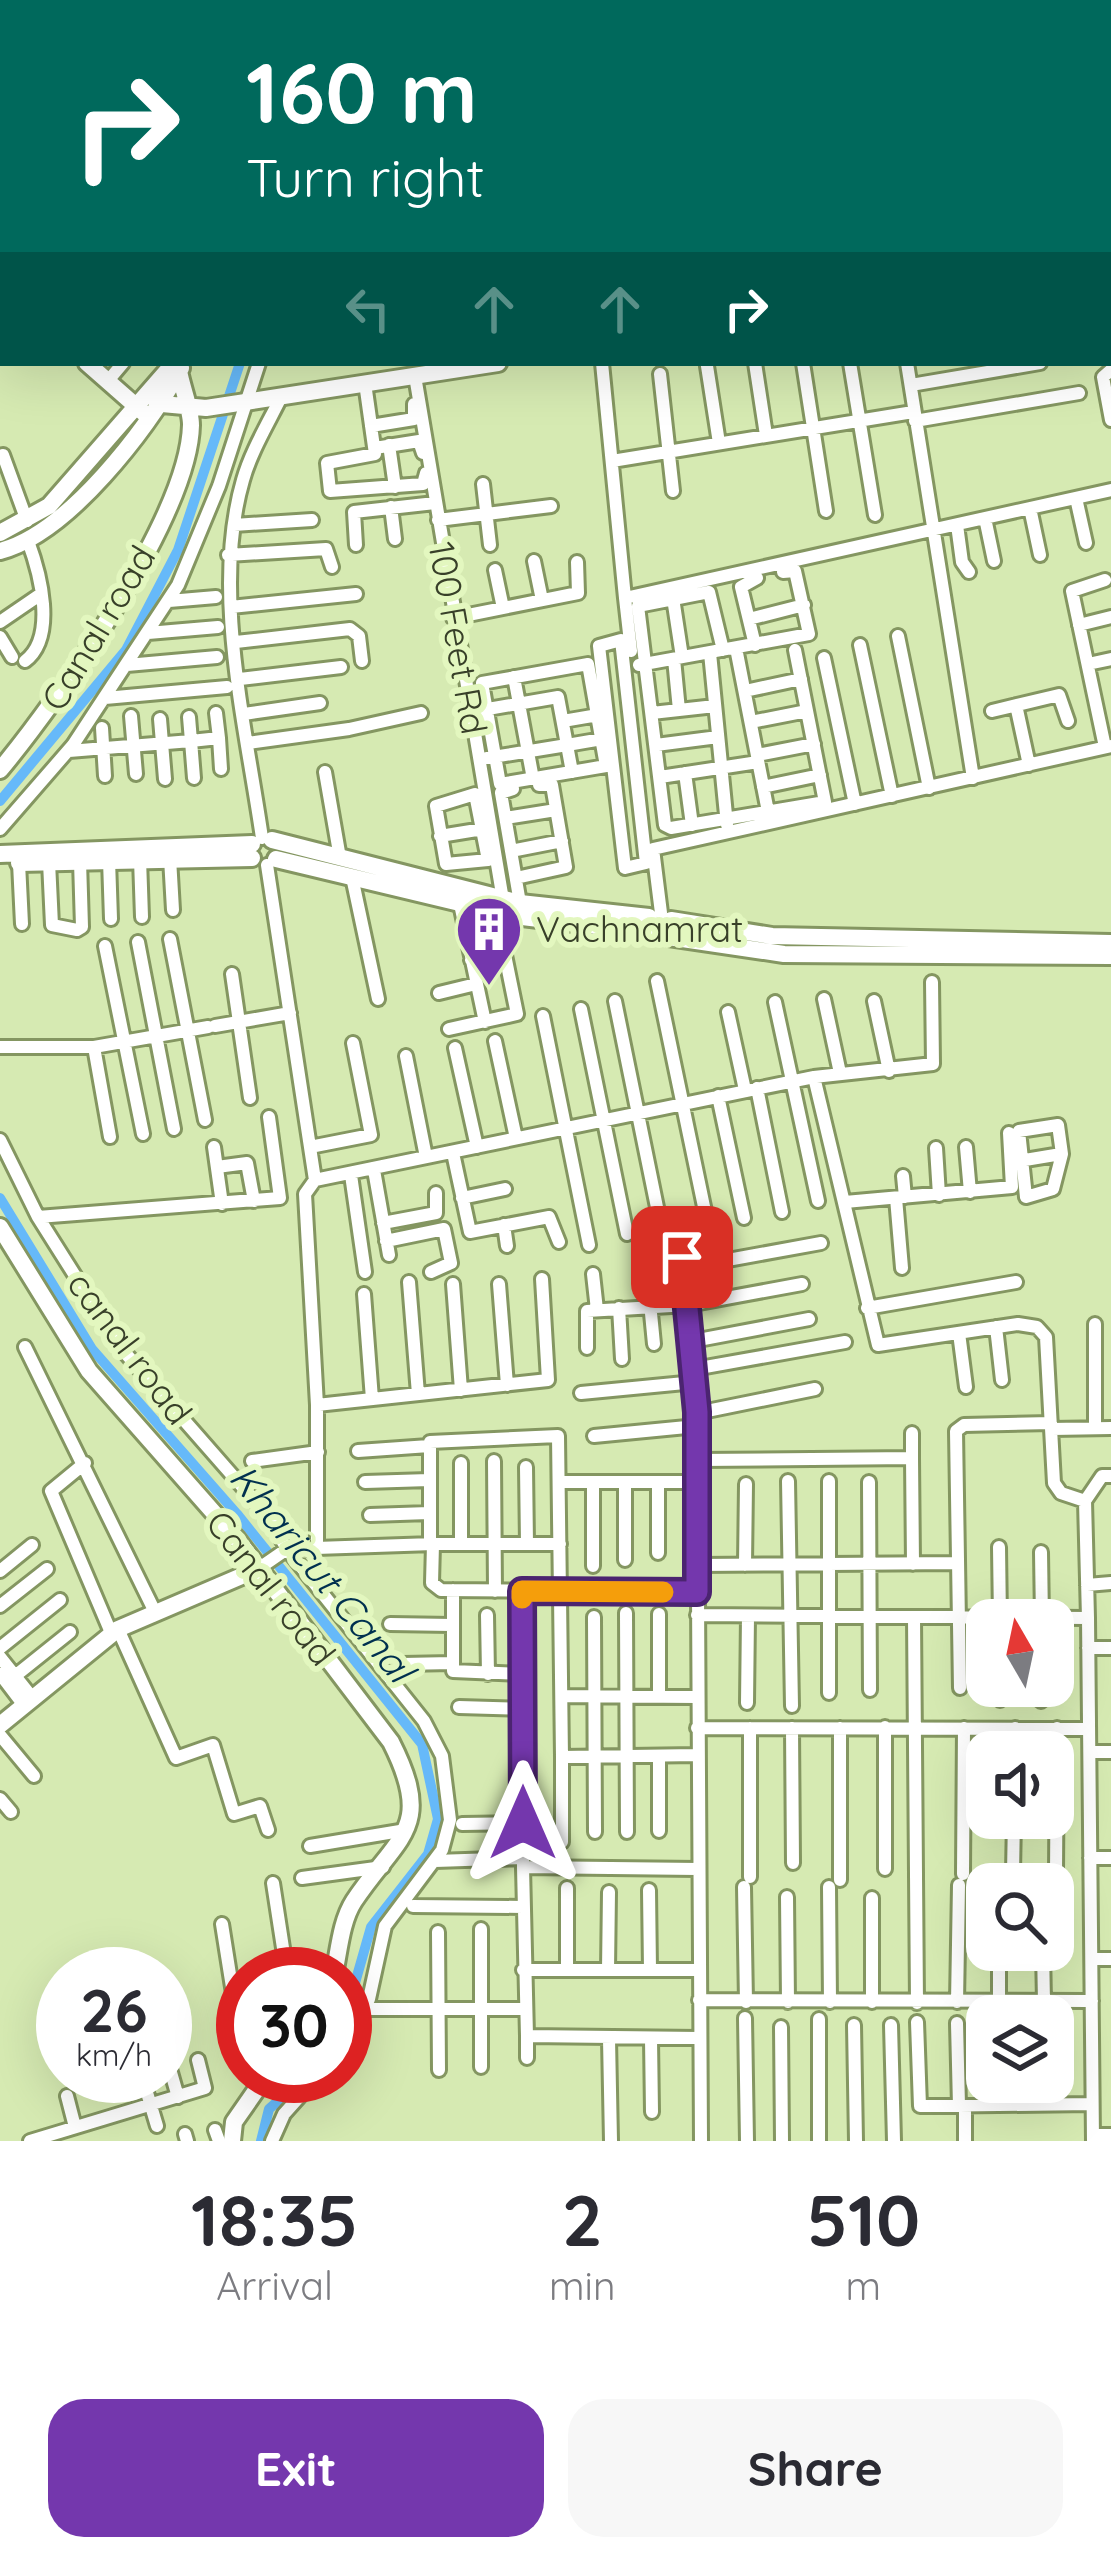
<!DOCTYPE html>
<html lang="en">
<head>
<meta charset="utf-8">
<style>
	:root { --surface:#fff; --page:#f7f7f7; --text:#2b2b33; --muted:#7c7c81; --accent:#7437ad }
	body { margin:0; font-family:Quicksand,sans-serif; background:var(--page); color:var(--text); height:100vh; display:flex; flex-direction:column; font-size:45px; white-space:nowrap }
	* { box-sizing:border-box; margin:0 }
	p { font-size:39px; color:var(--muted) }
	.icon { flex:none; width:66px; height:66px; fill:none; stroke:currentColor; stroke-width:2; stroke-linecap:round; stroke-linejoin:round }
	.map { position:relative; height:2141px; overflow:hidden }
	.side { display:flex; flex-direction:column; background:var(--surface); flex:1 }
	.side>* { flex:none }
	.guide { position:absolute; left:0px; top:0px; width:1113px; height:366px; box-shadow:0 12px 48px #0002; background:#00695c; color:#fff; overflow:hidden }
	.needle { width:78px; rotate:351deg }
	.fabs { position:absolute; left:966px; top:1599px; display:grid; gap:24px }
	.fabs a { display:grid; place-items:center; width:108px; height:108px; border-radius:24px; background:var(--surface); box-shadow:0 12px 48px #0002; font-size:60px }
	.speed { position:absolute; left:36px; top:1947px; display:flex; gap:24px; font-size:60px; font-weight:700; text-align:center }
	.speed>* { display:grid; place-content:center; width:156px; height:156px; border-radius:50%; background:var(--surface); box-shadow:0 12px 48px #0002; line-height:1 }
	.speed small { font-size:30px; font-weight:400 }
	.speed .limit { border:18px solid #d22; background:#fff; color:#111 }
	.pin { position:absolute; display:grid; place-items:center; width:102px; height:102px; color:#fff; margin:-51px; border-radius:24px; box-shadow:0 6px 18px #0006 }
	.me { position:absolute; width:132px; margin:-66px; rotate:0deg; stroke-linejoin:round; filter:drop-shadow(0 0 9px #0008) }
	.turn { display:flex; align-items:center; gap:42px; height:252px; padding:0 48px; font-size:54px }
	.turn .icon { width:156px; height:156px; stroke-width:2.5 }
	.turn b { display:block; font-size:84px; line-height:102px }
	.lanes { display:flex; align-items:center; height:114px; padding:0 48px; background:#0003; justify-content:center; gap:60px; direction:ltr }
	.lanes .off { opacity:.35 }
	.eta { display:flex; justify-content:space-evenly; align-items:center; height:204px; text-align:center }
	.eta b { font-size:72px; font-weight:800; line-height:84px }
	.cta { display:flex; gap:24px; margin-top:auto; padding:24px 48px }
	.cta a { flex:1; height:138px; border-radius:36px; background:var(--accent); color:#fff; font-size:48px; font-weight:800; line-height:138px; text-align:center }
	.cta a+a { background:var(--page); color:var(--text) }
	.map>svg:first-child { display:block }
	.lines { fill:none; stroke-linecap:round; stroke-linejoin:round }
	.canal { stroke:#66b9f9; stroke-width:10 }
	.street-casing { stroke:#849661; stroke-width:18 }
	.secondary-casing { stroke:#849661; stroke-width:22 }
	.street { stroke:#fff; stroke-width:12 }
	.secondary { stroke:#fff; stroke-width:16 }
	.route-casing { stroke:#4b2470; stroke-width:30 }
	.route { stroke:#7437ad; stroke-width:21 }
	.slow { stroke:#f59e0b; stroke-width:21 }
	.labels { text-anchor:middle; stroke-width:12; stroke-linejoin:round; paint-order:stroke }
	.street-label { font-size:36px; fill:#384029; stroke:#e3f7bf }
	.poi-label { font-size:36px; fill:#384029; stroke:#e3f7bf; text-anchor:start }
	.water-label { font-size:39px; font-style:italic; fill:#00304f; stroke:#e3f7bf }
</style>
</head>
<body>
<div class="map">
<svg width="1111" height="2141" viewBox="0 0 1111 2141">
	<rect width="100%" height="100%" fill="#d6eab2"/>
	<g class="lines">
		<path class="canal" d="M597,3l3,-3
			M0,801l126,-151 52,-100 62,-187
			M0,1198l92,151 145,165 185,230 16,75 -10,35 -57,73 -26,91
			M261,2141l8,-32 37,-33"/>
		<defs>
			<path id="street" d="M53,0l2,3
				M155,0l2,3
				M194,0l2,3
				M486,0l4,3
				M558,0v3
				M690,0v3
				M719,0l1,3
				M847,0l1,3
				M903,0v3
				M1039,0v3
				M1070,0v3
				M1102,0v3
				M32,3l4,-3
				M234,3l4,-3
				M386,3l2,-3
				M446,3l2,-3
				M613,3l3,-3
				M1110,11h1
				M0,20l3,3
				M0,70l3,-2
				M0,173l3,-2
				M1110,178h1
				M1110,208h1
				M1110,315h1
				M602,363l23,235 486,-108
				M755,363l11,72
				M803,363l23,148
				M850,363l25,152
				M907,363l66,415
				M707,366l12,77
				M1111,370l-8,7 8,43
				M660,374l13,117
				M415,376l88,524
				M107,382l16,-19
				M365,383l10,71 -48,9 3,28 93,-7 3,-11
				M911,385l129,-22
				M915,421l164,-28
				M371,426l43,-7v-15
				M389,445l6,42
				M375,448l44,-7 4,12
				M3,455l24,66
				M612,461l301,-49
				M483,484l7,61
				M1076,498l10,45
				M391,507l4,32
				M1030,508l10,47
				M985,518l9,43
				M438,520l113,-14
				M234,525l78,-5
				M957,525l5,37 7,10
				M356,545l-2,-33 81,-9
				M228,555l98,-6 6,18
				M534,561l8,39
				M495,570l8,38
				M625,598l6,53
				M673,598l9,59
				M169,601l47,-4
				M231,607l125,-13
				M453,618l125,-25 -1,-31
				M749,619l55,-14
				M0,622l41,-28
				M1079,625l32,-8
				M148,633l70,-6
				M898,636l31,152
				M0,637l12,20
				M621,640l25,223 -21,5 -26,-222z
				M236,642l114,-13 9,7 3,25
				M755,645l-14,-58 16,-9
				M860,645l32,151
				M736,648l34,174
				M723,650l-14,-58 -71,14 27,219 6,3 154,-26 -30,-152
				M710,653l17,172
				M824,658l31,146
				M674,659l5,51
				M25,661c32,-24 15,-88 3,-120
				M588,664l18,102 -106,18 -18,-101z
				M1088,664l23,-5
				M127,665l90,-8
				M639,665l170,-31 -14,-63 -12,1
				M514,677l19,102
				M240,679l101,-12
				M745,691l56,-12
				M105,698l122,-11
				M1016,705l13,60
				M482,710l76,-13 9,48 -80,13
				M992,711l67,-16 9,26
				M652,713l63,-7
				M244,714l76,-11
				M131,716l5,58
				M160,719l5,60
				M563,721l35,-6
				M751,722l56,-11
				M102,728l3,48
				M219,738l2,31
				M248,743l101,-14 72,-16
				M656,745l62,-8
				M1105,747l-33,-156 33,-11
				M69,751l122,-10 -2,-24
				M757,755l57,-11
				M325,772l15,86
				M572,772l-5,-27 35,-6
				M685,773l7,52
				M660,777l98,-15
				M194,778l-3,-37 28,-3 -3,-25
				M763,787l57,-12
				M513,789l-12,4 19,110
				M475,794l13,66 -42,4 -10,-58z
				M506,818l50,-8
				M0,829l73,-84 105,-160 41,-99 40,-123
				M440,836l49,-8
				M262,838c-16,-112 -51,-248 -19,-358 8,-29 26,-58 39,-85
				M511,851l51,-10
				M170,858l3,52
				M140,859l2,58
				M109,860l2,59
				M49,862l3,63 25,5 5,-3 -2,-66
				M19,863l3,61
				M267,865l48,315 499,-103 64,268 140,-21 19,3 9,10 8,146 7,10 24,8 3,117 -391,-3
				M352,877l26,122
				M516,878l50,-11 -14,-82h-13
				M460,904l25,118
				M661,913l-8,-64 458,-103
				M170,939l35,181
				M138,942l36,187
				M105,946l38,188
				M232,974l18,124
				M657,981l50,240
				M439,993l37,-9
				M824,999l16,74
				M615,1001l45,221
				M874,1001l15,70
				M775,1002l43,199
				M581,1009l46,225
				M728,1012l17,78
				M543,1016l46,229
				M215,1026l75,-13
				M449,1029l68,-15 -12,-59 -34,5
				M495,1041l21,97
				M0,1047h94l114,-20
				M94,1047l16,90
				M455,1048l22,99
				M406,1056l20,101
				M814,1077l119,-13 -1,-82
				M757,1088l25,124
				M718,1096l26,122
				M1058,1125l4,29 -9,35 -27,8 -7,-66z
				M0,1140l38,77 82,130 147,168 20,34 137,172 18,35 8,64 -8,30 -57,76 -16,73 -24,48
				M214,1147l8,57
				M310,1147l61,-12 -18,-92
				M966,1147l4,45
				M936,1148l3,47
				M453,1153l17,79 79,-15 10,25
				M1019,1161l36,-6
				M217,1167l30,-4 7,38
				M374,1170l15,85
				M351,1175l14,97
				M903,1176l2,21
				M315,1180l-10,14 12,211v141
				M462,1198l43,-9
				M896,1198l6,70
				M845,1202l167,-15 -3,-54
				M38,1217l242,-19 -11,-81
				M383,1223l53,-10v-20
				M504,1225l3,21
				M386,1241l58,-12 7,34 -20,9
				M683,1257l14,156 4,728
				M646,1262l8,82
				M684,1268l137,-25
				M593,1274l4,36
				M409,1282l9,112
				M453,1284l8,106
				M499,1284l8,101
				M364,1294l8,105
				M619,1308l3,51
				M867,1308l149,-26
				M1095,1324v104
				M996,1327l6,53
				M959,1333l7,54
				M693,1341l116,-22
				M25,1347l129,263
				M587,1348v-37l101,-6 114,-21
				M694,1369l151,-27
				M581,1393l114,-11
				M317,1405l231,-25 -6,-101
				M697,1413l118,-24
				M1052,1429l59,-1
				M912,1433v25
				M594,1436l103,-10
				M358,1451l71,-5
				M698,1460l214,-2 1,106
				M252,1461l66,-9
				M494,1461l1,130
				M85,1463l-34,28 61,144
				M526,1467l1,77
				M788,1481l4,225
				M829,1481v212
				M365,1482l64,-2
				M560,1482h138
				M625,1482v78
				M658,1482v71
				M869,1482l1,208
				M1085,1501l17,-25h9
				M370,1515l59,-2
				M430,1544v-102l128,-6 4,321 135,-2
				M433,1544h127
				M461,1544v-81
				M999,1547l1,73
				M1041,1552l1,68
				M697,1565l261,-2
				M745,1565l1,-81
				M593,1566v-84
				M258,1569l29,-20 146,-5 -1,39 9,7 256,2
				M0,1571l32,-26
				M1087,1585l24,-2
				M453,1590v81l69,3
				M522,1591l1,276 175,2
				M0,1606l47,-37
				M626,1613l1,219
				M487,1615l1,59
				M594,1617l1,215
				M914,1617l3,386
				M1088,1618l5,523
				M390,1624l62,1
				M118,1629l58,129 37,-13 21,69 26,-8 8,24
				M0,1648l60,-48
				M1088,1648h23
				M0,1657l31,39
				M403,1664l49,-1
				M0,1674l23,30
				M15,1676l55,-44
				M1000,1686v14
				M960,1688l-4,-257 8,-6 87,-2
				M562,1696l135,1
				M659,1696v-82
				M1041,1701v-15
				M747,1703l1,-87
				M459,1707l63,2
				M885,1727v142
				M697,1728l392,1
				M792,1728l1,135
				M840,1728v152
				M0,1735l34,41
				M1015,1752v-24
				M1090,1752h21
				M562,1757v85
				M0,1799l11,13
				M462,1824l61,-1
				M659,1831v-75
				M310,1846l96,-16
				M1090,1858h21
				M435,1861l88,-3
				M523,1867l4,169 172,2
				M1013,1873l1,-55
				M963,1874l1,-146
				M1056,1874l1,-146
				M750,1877v-149
				M302,1878l81,-11
				M273,1883l14,91
				M744,1887l2,115
				M829,1887l1,115
				M567,1888v81
				M649,1890l1,80
				M787,1897l1,105
				M872,1898v104
				M413,1906l110,1
				M222,1924l13,82h8
				M438,1932l1,138
				M1043,1950l1,52
				M1092,1959h19
				M523,1970h175
				M608,1970l1,-78
				M699,2000l393,1
				M957,2002l2,-117
				M999,2002v-52
				M365,2009h158
				M1048,2013v3
				M1003,2016v-1
				M745,2018l2,123
				M917,2022l3,84 172,-2
				M957,2023l2,83
				M854,2025l2,116
				M891,2025l3,116
				M781,2027l1,114
				M527,2036v22
				M609,2039l2,102
				M651,2039l1,73
				M168,2062l10,35
				M481,2067v-138
				M142,2076l15,50
				M1049,2082v23
				M67,2096l8,31
				M1002,2105v-23
				M965,2106v35
				M215,2130l4,11
				M185,2134l2,7
				M1093,2135h18
				M30,2141l175,-53 -7,-28
				M272,2141l12,-27 34,-38
				M819,2141v-122"/>
			<path id="secondary" d="M528,3l3,-3
				M1110,260h1
				M0,282l3,3
				M87,363l58,51
				M149,395l13,9 44,4 292,-45
				M0,533l49,-27 124,-142
				M0,551c69,-18 147,-122 181,-183
				M0,770c58,-70 189,-254 191,-345 0,-16 -9,-37 -12,-54
				M272,840l248,63 129,14
				M0,854l252,-10
				M276,859l238,57 132,16
				M19,863l233,-5
				M671,920l101,16 339,7
				M669,937l115,17 327,2
				M0,1227l89,144 147,167 155,204c44,87 7,93 -37,159 -13,20 -15,50 -20,73
				M0,1725l118,-96 140,-60
				M232,2141l2,-19 32,-46"/>
		</defs>
		<use href="#street" class="street-casing"/>
		<use href="#secondary" class="secondary-casing"/>
		<use href="#street" class="street"/>
		<use href="#secondary" class="secondary"/>
	</g>
	<g class="lines">
		<defs>
			<path id="route" d="M523,1823l-1,-232 175,1v-180l-15,-155"/>
		</defs>
		<use href="#route" class="route-casing"/>
		<use href="#route" class="route"/>
		<path class="slow" d="M522,1598v-7l141,1"/>
	</g>
	<defs>
		<symbol id="building-pin" viewBox="-11 -11 22 30"><path d="M0 17L-7.5 6A9.5 9.5 0 1 1 7.5 6Z" fill="#7437ad" stroke="#e3f7bf"/><path d="M-4-6H4V6H1V3H-1V6H-4ZM-2.5-4.3h1.7v1.8h-1.7ZM.8-4.3h1.7v1.8H.8ZM-2.5-1h1.7V.8h-1.7ZM.8-1h1.7V.8H.8Z" fill="#fff"/></symbol>
	</defs>
	<g fill-rule="evenodd">
		<use href="#building-pin" x="451" y="891" width="76" height="104"/>
	</g>
	<g class="labels">
		<g class="street-label">
			<text transform="translate(98 628) rotate(-59)" y="13">Canal road</text>
			<text transform="translate(458 638) rotate(80)" y="13">100 Feet Rd</text>
			<text transform="translate(130 1348) rotate(53)" y="13">canal road</text>
			<text transform="translate(271 1588) rotate(52)" y="13">Canal road</text>
		</g>
		<g class="poi-label">
			<text x="536" y="942">Vachnamrat</text>
		</g>
		<g class="water-label">
			<text transform="translate(322 1573) rotate(51)" y="14">Kharicut Canal</text>
		</g>
	</g>
</svg>
<div class="fabs">
<a><svg class="needle" viewBox="-14 -14 28 28"><path d="M0-13l5 13h-10z" fill="#e53935"/><path d="M0 13l5-13h-10z" fill="#7c7c81"/></svg></a>
<a><svg class="icon" aria-label="sound" viewBox="0 0 24 24"><path d="M4 9h4l5-4v14l-5-4H4zM17 9q2 3 0 6"/></svg></a>
<a><svg class="icon" aria-label="search" viewBox="0 0 24 24"><circle cx="10" cy="10" r="6"/><path d="M15 15l6 6"/></svg></a>
<a><svg class="icon" aria-label="layers" viewBox="0 0 24 24"><path d="M12 4l9 5-9 5-9-5zM3 14l9 5 9-5"/></svg></a>
</div>
<div class="speed"><div>26<small>km/h</small></div><div class="limit">30</div></div>
<div class="pin" style="left:682px;top:1257px;background:#d93025"><svg class="icon" aria-label="arrive" viewBox="0 0 24 24"><path d="M6 21V4h12l-3 4 3 4H6"/></svg></div>
<svg class="me" style="left:523px;top:1823px" viewBox="-20 -20 40 40"><path d="M0-17L14 15 0 8-14 15z" fill="#7437ad" stroke="#fff" stroke-width="4"/></svg>
<div class="guide">
<div class="turn"><svg class="icon" aria-label="right" viewBox="0 0 24 24"><path d="M7 20v-9h11M14 6l5 5-5 5"/></svg><div><b>160 m</b>Turn right</div></div>
<div class="lanes"><svg class="icon off" aria-label="left" viewBox="0 0 24 24"><path d="M17 20v-9H6M10 6l-5 5 5 5"/></svg><svg class="icon off" aria-label="ahead" viewBox="0 0 24 24"><path d="M12 20V5M6 11l6-6 6 6"/></svg><svg class="icon off" aria-label="ahead" viewBox="0 0 24 24"><path d="M12 20V5M6 11l6-6 6 6"/></svg><svg class="icon" aria-label="right" viewBox="0 0 24 24"><path d="M7 20v-9h11M14 6l5 5-5 5"/></svg></div>
</div>
</div>
<section class="side">
<div class="eta">
<div><b>18:35</b><p>Arrival</p></div>
<div><b>2</b><p>min</p></div>
<div><b>510</b><p>m</p></div>
</div>
<div class="cta"><a>Exit</a><a>Share</a></div>
</section>
</body>
</html>
